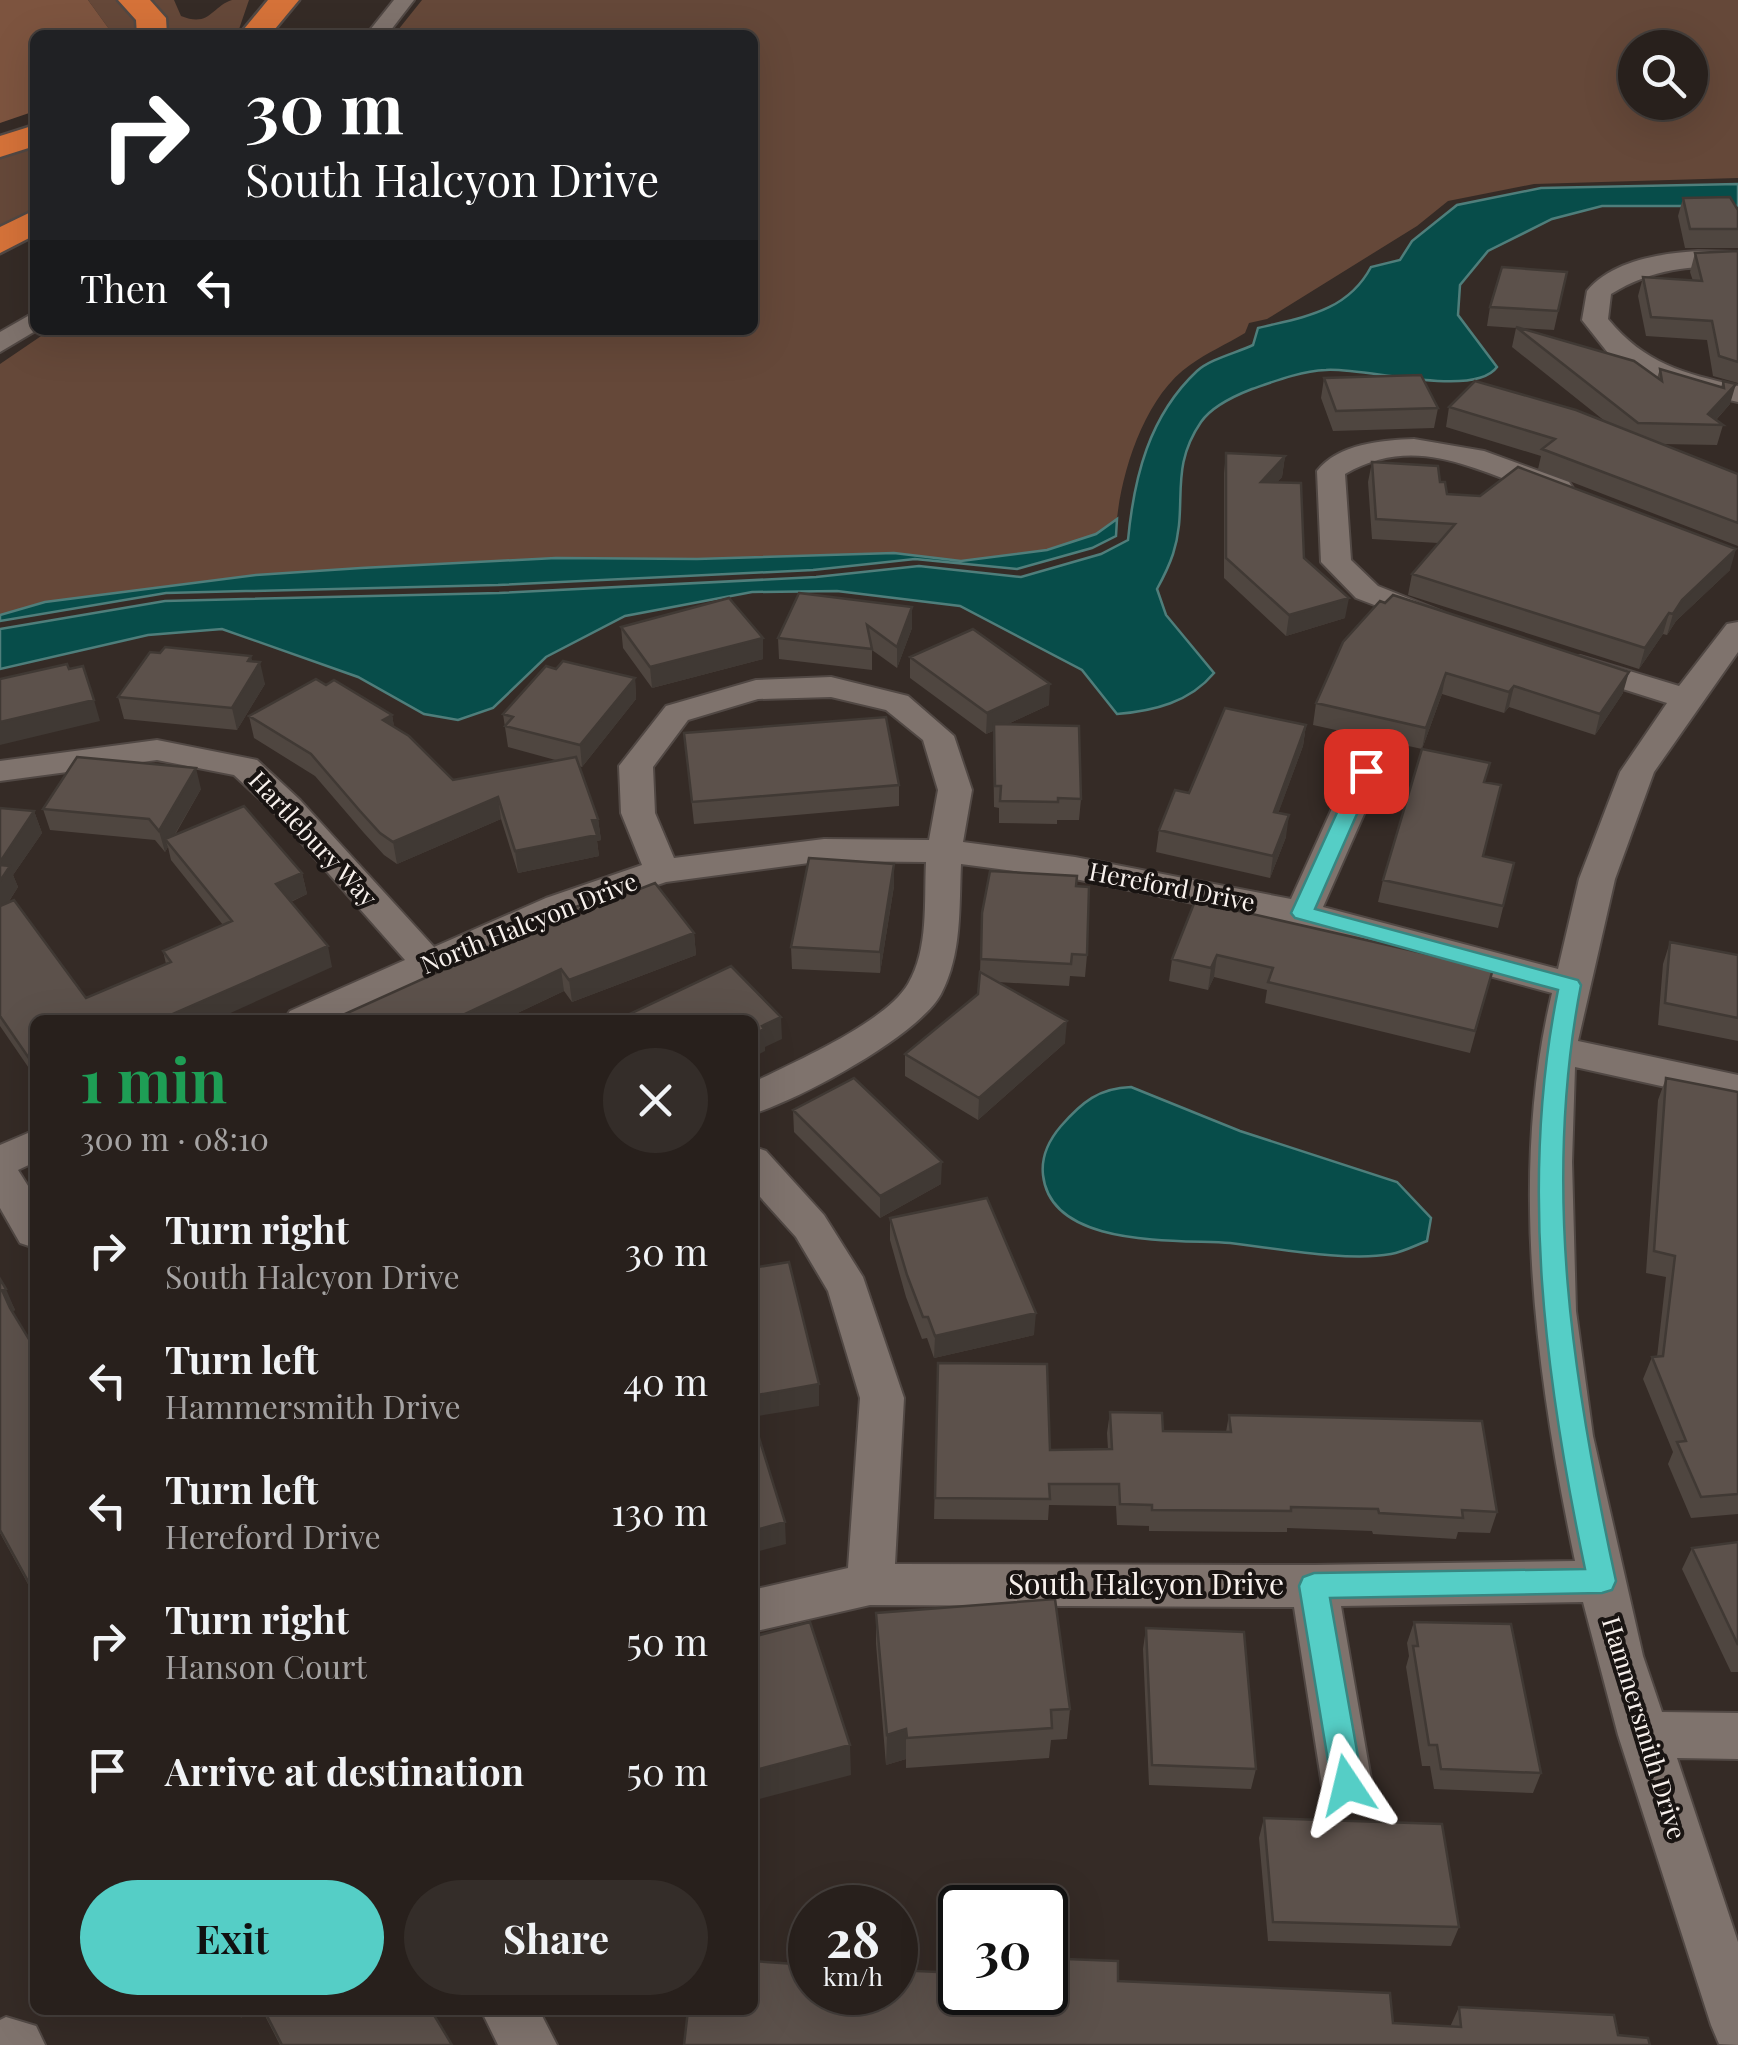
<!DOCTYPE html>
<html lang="en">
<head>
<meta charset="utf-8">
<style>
	:root { --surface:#28201c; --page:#342d29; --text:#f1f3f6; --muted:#a5a3a3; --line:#443e3b; --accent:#55cec6 }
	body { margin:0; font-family:"Playfair Display",serif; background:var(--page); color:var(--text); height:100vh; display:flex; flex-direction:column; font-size:38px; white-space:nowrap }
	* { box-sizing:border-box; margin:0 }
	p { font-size:32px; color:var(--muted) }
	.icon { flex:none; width:55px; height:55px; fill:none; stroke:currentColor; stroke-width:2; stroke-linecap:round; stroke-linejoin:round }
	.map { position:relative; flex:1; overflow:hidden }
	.panel { position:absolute; left:30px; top:1015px; width:728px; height:1000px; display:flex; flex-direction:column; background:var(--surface); border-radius:15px; box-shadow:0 10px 40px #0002,0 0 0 2px var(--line) }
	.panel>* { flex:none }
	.hud { position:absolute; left:30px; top:30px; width:728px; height:305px; border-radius:15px; box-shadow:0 10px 40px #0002,0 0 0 2px var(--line); background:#202124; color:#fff; overflow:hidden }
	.tools { position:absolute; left:1618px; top:30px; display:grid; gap:20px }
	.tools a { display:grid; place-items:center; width:90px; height:90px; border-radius:50%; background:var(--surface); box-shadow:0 10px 40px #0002,0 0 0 2px var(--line); font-size:50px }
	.speed { position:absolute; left:788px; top:1885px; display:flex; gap:20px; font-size:50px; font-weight:700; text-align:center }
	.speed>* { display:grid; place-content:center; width:130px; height:130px; border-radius:50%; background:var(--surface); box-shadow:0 10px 40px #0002,0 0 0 2px var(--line); line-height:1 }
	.speed small { font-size:25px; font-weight:400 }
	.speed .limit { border:5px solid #111; border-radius:15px; background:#fff; color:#111 }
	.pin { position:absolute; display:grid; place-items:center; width:85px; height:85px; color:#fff; margin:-42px; border-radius:20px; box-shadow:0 5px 15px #0006 }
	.me { position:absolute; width:110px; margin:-55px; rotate:350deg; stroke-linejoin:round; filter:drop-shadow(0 0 8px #0008) }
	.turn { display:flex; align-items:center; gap:35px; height:210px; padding:0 50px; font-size:45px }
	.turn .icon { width:130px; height:130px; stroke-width:2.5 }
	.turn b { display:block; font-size:70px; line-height:85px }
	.then { display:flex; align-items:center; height:95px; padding:0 50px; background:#0003; gap:20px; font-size:38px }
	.round { display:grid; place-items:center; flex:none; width:105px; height:105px; border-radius:52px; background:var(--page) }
	.summary { display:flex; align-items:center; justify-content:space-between; height:170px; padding:0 50px }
	h1 { font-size:60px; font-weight:700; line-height:75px; color:#1e9e55 }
	.primary-button { display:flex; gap:20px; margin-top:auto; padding:20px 50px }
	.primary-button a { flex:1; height:115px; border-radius:60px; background:var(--accent); color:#111; font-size:40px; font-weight:700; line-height:115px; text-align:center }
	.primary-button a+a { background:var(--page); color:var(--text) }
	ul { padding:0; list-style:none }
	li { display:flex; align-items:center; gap:30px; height:130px; padding:0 50px }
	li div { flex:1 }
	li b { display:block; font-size:38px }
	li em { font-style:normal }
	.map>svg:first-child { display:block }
	.green { fill:#654839; fill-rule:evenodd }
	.forest { fill:#7d543f }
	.water { fill:#074d4a; stroke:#4f7e7b; stroke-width:2.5 }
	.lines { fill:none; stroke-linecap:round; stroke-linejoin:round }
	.minor-casing { stroke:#514844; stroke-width:4 }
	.motorway-casing { stroke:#514844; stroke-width:5 }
	.minor { fill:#7f736d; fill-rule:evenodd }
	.motorway { fill:#d57239; fill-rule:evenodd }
	.wall { fill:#4f4640 }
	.shaded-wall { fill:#403934 }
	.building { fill:#5c514b; stroke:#403934; stroke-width:2.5 }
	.route { fill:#55cec6; stroke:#378681; stroke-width:2.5 }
	.labels { text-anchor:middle; stroke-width:8; stroke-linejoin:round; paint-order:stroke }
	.street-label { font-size:25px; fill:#f8f1ed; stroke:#191412 }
	.near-street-label { font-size:30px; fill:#f8f1ed; stroke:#191412 }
</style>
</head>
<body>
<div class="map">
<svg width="1738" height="2045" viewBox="0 0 1738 2045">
	<rect width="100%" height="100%" fill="#352b26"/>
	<path class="green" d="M88,0h34l12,11 8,24h-34l1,-6z
		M142,0h32l7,16c29,12 31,-10 51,-16 5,0 11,0 17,0l-12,35h-74z
		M422,0h1316v178l-204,6 -86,17 -31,25 -150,93 -18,4 -4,10c-18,11 -39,20 -55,32 -44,30 -68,104 -73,154l-21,15 -49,16 -86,11 -67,-8 -197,6 -141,-1 -195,10 -316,34 -45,13v-251l50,-34h702v-295h-358zM1635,48h55v54h-55z
		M35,143v68l-35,22v-78z"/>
	<path class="forest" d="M0,0h88l21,29 -1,6h-73v76l-35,12z"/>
	<path class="water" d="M1738,184v22h-136l-50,13 -64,32 -28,34 -2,30 39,52c-23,32 -133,0 -171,3 -25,1 -51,11 -74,19 -18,7 -40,17 -51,33 -33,48 -12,83 -28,132 -4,12 -10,24 -16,35l9,26 48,58c-24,29 -60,38 -97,41l-35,-44 -122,-64 -123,-15 -85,1 -127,24 -79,41 -53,51 -35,12 -34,-6 -66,-37 -136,-48 -74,6 -148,34v-40l165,-28 334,-8 317,-16 103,-11 102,11 80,-23 27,-14c6,-63 21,-124 69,-169 13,-12 39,-18 56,-26l5,-17c45,-11 89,-16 113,-61l29,-7 12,-19 45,-36 84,-17z
		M1117,519l-1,17 -24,12 -75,21 -102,-10 -102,11 -315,15 -332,8 -166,28v-6l45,-13 211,-27 105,-7 195,-10 141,1 197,-6 67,8 86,-11 49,-16z
		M1131,1087l109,44 157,51 34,36 -4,23c-11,4 -24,11 -36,13 -44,8 -116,-6 -161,-11 -52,-4 -179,6 -187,-68 -2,-18 6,-35 18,-49 21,-24 38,-38 70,-39z"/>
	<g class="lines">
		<defs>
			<path id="minor" d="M394,0h20l-27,35h-21z
				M1698,251l40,1v14c-48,0 -85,2 -127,28l-3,25c37,45 75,54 130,67v16l-74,-17 -52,-27 -30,-38 5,-29c24,-30 75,-38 111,-40z
				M35,312l2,18 -37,22v-20z
				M1414,439l70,12 85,31 4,6 -4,6 -10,3c-75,-19 -136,-68 -214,-23l6,86 27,26 65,26 4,6 -4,6 -11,3 -76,-29 -35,-36 -4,-91c21,-27 65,-31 97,-32z
				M1738,622v30l-84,120 -39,107 -37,162 160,34v28l-163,-36 -3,95 4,149 17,125 50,220 19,56 76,1v46l-61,-1 61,184v103l-19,-1 -8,-19 -93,-290 -35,-133 -242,4 31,179 -7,17 -18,7 -18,-7 -7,-17 -28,-178 -424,-2 -118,27v-42l96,-22 12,-170 -32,-107 -32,-54 -44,-49v-42l14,5 58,64 39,62 41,121 -9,166 419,1 261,-4c-38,-181 -67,-386 -23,-568l-250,-68 -227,-46 -114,-15c-2,44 1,90 -20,130 -23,42 -142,106 -189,120v-31c42,-21 133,-60 156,-99 21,-35 16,-83 18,-122l-102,-1 -158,21 -94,32 -235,106h-53l6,-9 115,-51 -129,-146 -42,-39 -77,-15 -157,21v-20l157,-21 100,20 43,40 134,147 112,-49 96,-33 -21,-52 -2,-47 47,-60 90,-26 75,-3 77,19 46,40 18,54 -9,52 112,15 216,42 58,-128 5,-7h24l5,7 -60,136 235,62 21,-90 41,-107 47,-69 -98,-31 -5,-7 5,-7 11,-2 99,30 48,-62zM831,697l55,13 37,30 15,50 -9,50 -105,-1 -150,19 -19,-45 -2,-46 35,-47 70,-21z
				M35,1130v32l-17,8 17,27v51l-15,-5 -20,-35v-63z
				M481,2010h58l18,35h-59z
				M6,2017l30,9 9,19h-45v-25z"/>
			<path id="motorway" d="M118,0h32l16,18 1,17h-30l-1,-15z
				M268,0h31l-29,35h-31z
				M35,125v21l-35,11v-21z
				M35,210v25l-35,18v-26z"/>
		</defs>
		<use href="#minor" class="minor-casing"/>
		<use href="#motorway" class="motorway-casing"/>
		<use href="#minor" class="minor"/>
		<use href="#motorway" class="motorway"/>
	</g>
	<path class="wall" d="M1683,198l55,12v38h-53l-7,-32z
		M1738,251v132l-25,-7 -6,-36 -61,-4 -8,-40 5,-19 50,4 -3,-9 5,-19z
		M1567,272l-13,58 -36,-2 139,50 3,-9 61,18 2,-6 7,23 -14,16 7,5 -6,20 -56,-1 77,30v72l-200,-77 3,-13 -95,-29 3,-20 157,15 -94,-75 4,-19 -29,-2 3,-19z
		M1324,378l114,30 -4,20 -101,3 -12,-33z
		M1226,453l59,3 -3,21 -6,6 28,75 41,60 -59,18 -62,-58v-105z
		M1372,462l68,20 7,12 283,76 -54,51 -9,14 -4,-1 -24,35 -231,-74 4,-21 26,-31 -66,-4 -4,-57z
		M799,593l113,35 -15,40 -25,-18v20l-93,-11 -1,-21z
		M621,627l142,32 -111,29 -29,-40z
		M1343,642l280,51 -28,42 -86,-28 -5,6 -62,-19 -20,55 -109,-24 3,-22z
		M910,657l139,48 -41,19 73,75 -2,21h-22v4l-58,-1v-15l-5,-1 -1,-76 -7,3 -76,-56z
		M253,662l12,22 -28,46 -113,-11 -6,-22z
		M556,669l79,9 1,21 -54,68 -3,-1 19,53 3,21 -4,1 2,15 -81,17 -17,-54 -104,45 -13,-9 -20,-22 -49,-57 -61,-38 -5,-22 77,-31 66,30 2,12 59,53 106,-19 -51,-14 -5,-33z
		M1306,725l-3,21 -25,67 8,24 -16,41 -114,-26 3,-22 30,-37z
		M684,733l215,52v21l-205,18z
		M1485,782l-2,74 31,7 -16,65 -120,-26 5,-22z
		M201,789l-26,46 127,38 5,21 -16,8 41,65 -297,53v57l-35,-51v-218l34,3 8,22 -29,42 5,12 -10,16 78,95 80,-34 -3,-13 60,-26 -52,-65 -3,-13 -3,5 -10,-12 -105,-10 -7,-21z
		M894,886l-14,87 -88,-4 -1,-22z
		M1076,886l11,69 -2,22 -15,-1 -1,10 -72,-4 68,61 -87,77 -73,-44v-22l73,-60 2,-22 2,-59z
		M632,892l62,41 2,22 -124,47 -8,-11 -61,29h-180l11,-1 222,-101v-4z
		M1195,901l298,68 -23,84 -205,-50 2,-13 -53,-13 -6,13 -39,-9 3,-22z
		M1670,942l68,13v86l-80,-16 5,-61z
		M1666,1078l72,14v422l-47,4 -23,-54 5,-12 -30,-73 9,-22h5l9,-80 -20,-4 12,-173z
		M793,1110l148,74 -61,34 -86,-86z
		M890,1218l144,117 -100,23 -7,-20 -5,1 -16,-42 -16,-57z
		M0,1279l15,31 -3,2 23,37v248l-35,-64z
		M938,1363l112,87 58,-1 -1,-16 3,-21 53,19 63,1 3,-17 268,97 -7,21 -32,-1 -2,7 -83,-5 -1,-3 -85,-3v4l-138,-1v-5l-32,-1 -1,-19 -67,-1 -1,15 -114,-1z
		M1738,1542v130h-7l-49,-103 10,-21z
		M876,1613l194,96 -3,30 -16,1 -2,18 -143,10v-9l-20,6 -10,-121z
		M1414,1622l127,151 -8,20 -99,-4 -4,-23h-8l-16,-99 3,-11 -2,-13z
		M1146,1628l110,141 -5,20 -102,-4 -6,-136z
		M1264,1818l195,109 -8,19 -183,-5 -9,-103z
		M1066,1959l52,22 275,42 57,4 9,-20 159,28 -934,10 379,-66z
		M262,2010h169l21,35h-172z"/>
	<path class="shaded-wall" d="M1736,384l-6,20 -19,21 -3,-11z
		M1285,456l-3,21 -24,25 3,-20z
		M1736,549l-6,21 -54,51 -9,14 6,-21 9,-14z
		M1349,598l-4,20 -59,18 3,-21z
		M912,607v21l-15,40v-21z
		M1669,613l-6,21 -24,35 6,-21z
		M763,638v21l-111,29 -2,-21z
		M251,656l4,15 5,-9 5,22 -28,46 -5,-22 16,-47z
		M1629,672l-6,21 -28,42 5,-21z
		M1446,673l-4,21 -20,55 4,-21z
		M635,678l1,21 -54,68 -2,-22z
		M1050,684l-1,21 -63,29 1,-21z
		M1514,686l-5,21 -5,6 5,-21z
		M94,700l6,21 -100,24v-23z
		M392,715l4,22 -13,-17z
		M1306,725l-3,21 -32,87 3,-21z
		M196,768l5,21 -32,55 -4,-5 3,8 -3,5 -6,-21z
		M498,797l3,22 -104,45 -4,-22z
		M34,811l8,22 -29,42 5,12 -18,28v-53z
		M1289,815l-3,22 -16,41 3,-22z
		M598,819l3,21 -4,1 2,15 -81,17 -3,-22z
		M894,864v22l-14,87v-21z
		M302,873l5,21 -26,12 -5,-22z
		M694,933l2,22 -124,47 -3,-22z
		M328,946l4,21 -117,53h-56z
		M1217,955l-3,22 -6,13 3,-22z
		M561,969l3,22 -61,29h-51z
		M781,1017l1,22 -17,8v4l-13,7v-23l10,-9z
		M1067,1021l-2,22 -87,77 1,-22z
		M942,1162l-1,22 -61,34v-22z
		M6,1289l9,21 -3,2 -10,-22z
		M1036,1313l-2,22 -100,23 1,-22z
		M819,1384v22l-67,11v-21z
		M785,1522l1,22 -34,9v-22z
		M906,1729v30l-20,6 1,-30z
		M850,1745l1,30 -99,26v-30z
		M237,2010h16l-12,8z"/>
	<path class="building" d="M1730,197l8,13v19h-48l-7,-31z
		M1738,251v111l-19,-6 -7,-35 -61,-4 -8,-40 59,4 -7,-28z
		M1502,267l65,5 -9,39 -68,-4z
		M1516,327l118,34 28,20 -2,-12 64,19 -1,-7 13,3 -28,30 15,11 -85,-2z
		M1421,375l17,33 -102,3 -12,-33z
		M1475,381l101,29 162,64v49l-196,-74 13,-10 -106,-32z
		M1226,453l59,3 -24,26 40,1 3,75 45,40 -60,17 -63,-57z
		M1372,462l66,4 2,16h5l2,12 33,2 38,-29 218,82 -54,51 -9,14 -4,-1 -24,35 -233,-74 43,-50 -79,-5z
		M799,593l113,14 -15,40 -30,-22 5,24 -94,-11z
		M1393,595l236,77 -29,42 -86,-28 -5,6 -63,-19 -20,55 -110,-25 27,-61 37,-41 5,2z
		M729,598l34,40 -113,29 -29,-40z
		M973,629l77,55 -63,29 -77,-56z
		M165,647l86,9 -3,5 12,1 -28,46 -114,-11 32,-45 10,1z
		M563,661l72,17 -55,67 -75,-19 8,-9 -10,-3 43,-48 10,3z
		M67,664l2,5 14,-3 11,34 -94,22v-43z
		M316,679l10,6 8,-5 58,35 -9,5 26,16 44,44 123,-23 22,62 -6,1 5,15 -82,16 -17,-54 -105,45 -13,-9 -20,-22 -49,-57 -62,-38z
		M1225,708l81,17 -32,87 15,3 -16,41 -114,-26 16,-40 14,3z
		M886,717l13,68 -207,17 -8,-69z
		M994,724l85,2 2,73 -23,-1v4l-58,-1 1,-15h-6z
		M1422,749l68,14 -6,19 17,3 -18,71 31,7 -11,43 -120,-26z
		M77,757l119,11 -37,63 -10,-12 -106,-10z
		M244,806l58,67 -26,11 52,62 -169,74h-124v47l-35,-51v-110l14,-6 72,98 85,-36 -8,-11 69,-30 -67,-82z
		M0,808l34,3 -34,51z
		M809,858l85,6 -14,88 -89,-5z
		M0,865l10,1 -10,15z
		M990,871l87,5 -1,10 13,1 -2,68 -15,-1 -1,10 -90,-5 1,-46z
		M655,883l39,50 -125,47 -8,-11 -109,51h-129l8,-4 3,3 224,-101 -2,-4 73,-26 3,4z
		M1195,901l298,68 -18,62 -207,-49 5,-14 -56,-13 -6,13 -39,-9z
		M1670,942l68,13v63l-73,-15z
		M731,966l50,51 -19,9 2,3 -12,6v-15h-135z
		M980,972l87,49 -88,77 -74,-44 73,-60z
		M854,1078l88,84 -62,34 -87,-86z
		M1666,1078l72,14v402l-37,3 -24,-55 9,-1 -34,-84 11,-1 12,-100 -21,-5z
		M987,1198l49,115 -101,23 -7,-19h-5l-16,-42 -17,-57z
		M789,1262l30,122 -67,12v-128z
		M0,1279l6,10 -4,1 8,18 25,41v245l-35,-64z
		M938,1363l109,1 3,86 62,-1 -2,-37 52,1 1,18 68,1 -2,-17 253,6 15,91 -35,-2 1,8 -84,-5 -1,-4 -87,-2v4l-139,-1v-5l-32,-1 -1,-20h-70l1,15 -115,-1z
		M752,1415l33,107 -33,9z
		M1738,1542v103l-46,-97z
		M1055,1599l15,110 -19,1 1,18 -145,10 -1,-9 -19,6 -11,-122z
		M810,1622l40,123 -98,26v-134z
		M1414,1622l97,2 30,149 -100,-4 -4,-24h-8l-16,-99h5z
		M1146,1628l98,4 12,137 -104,-4z
		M1264,1818l178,6 17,103 -186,-5z
		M1066,1959l52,2v20l272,12 3,30 68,4 -2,-20 155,8 4,20 30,3 2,7h-966l4,-35h64v-49l58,4v27h85v-22l65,3v19h85v-14l21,1z
		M264,2010h167l21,35h-170z"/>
	<path class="route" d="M1366,765l10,6 -61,138 263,71 3,5c-39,202 -8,398 35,596l-4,9 -10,3 -272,5 33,187 -5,10 -11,4 -11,-4 -4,-10 -33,-199 4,-9 11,-4 271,-4c-40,-190 -66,-387 -27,-579l-263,-72 -4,-5 65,-142z"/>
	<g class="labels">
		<g class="street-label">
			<text transform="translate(313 839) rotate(47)" y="9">Hartlebury Way</text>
			<text transform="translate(1172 887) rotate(11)" y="9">Hereford Drive</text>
			<text transform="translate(529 923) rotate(-22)" y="9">North Halcyon Drive</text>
			<text transform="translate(1644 1728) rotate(73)" y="9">Hammersmith Drive</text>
		</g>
		<g class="near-street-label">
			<text x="1146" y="1595">South Halcyon Drive</text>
		</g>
	</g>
</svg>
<div class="tools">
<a><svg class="icon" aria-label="search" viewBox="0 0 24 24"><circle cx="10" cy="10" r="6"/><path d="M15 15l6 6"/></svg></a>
</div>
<div class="speed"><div>28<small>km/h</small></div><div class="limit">30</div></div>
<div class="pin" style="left:1366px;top:771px;background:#d93025"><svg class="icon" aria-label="arrive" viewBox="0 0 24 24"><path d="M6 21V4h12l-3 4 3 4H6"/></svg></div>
<svg class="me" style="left:1347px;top:1785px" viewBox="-20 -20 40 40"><path d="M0-17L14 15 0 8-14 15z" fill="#55cec6" stroke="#fff" stroke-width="4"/></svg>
<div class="hud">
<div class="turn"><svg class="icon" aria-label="right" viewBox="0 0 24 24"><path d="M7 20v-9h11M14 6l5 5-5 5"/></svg><div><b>30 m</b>South Halcyon Drive</div></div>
<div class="then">Then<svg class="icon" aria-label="left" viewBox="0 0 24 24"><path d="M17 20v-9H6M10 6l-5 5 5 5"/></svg></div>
</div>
<section class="panel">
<div class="summary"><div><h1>1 min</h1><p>300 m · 08:10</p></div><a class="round"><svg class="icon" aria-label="close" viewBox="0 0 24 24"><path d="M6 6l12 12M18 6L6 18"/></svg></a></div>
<ul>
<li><svg class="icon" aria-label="right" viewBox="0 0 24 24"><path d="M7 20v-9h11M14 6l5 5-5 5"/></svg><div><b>Turn right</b><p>South Halcyon Drive</p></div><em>30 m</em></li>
<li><svg class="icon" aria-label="left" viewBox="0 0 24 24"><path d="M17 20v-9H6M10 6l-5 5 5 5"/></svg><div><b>Turn left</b><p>Hammersmith Drive</p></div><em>40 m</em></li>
<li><svg class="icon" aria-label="left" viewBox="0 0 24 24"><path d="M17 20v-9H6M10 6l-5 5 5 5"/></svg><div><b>Turn left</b><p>Hereford Drive</p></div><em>130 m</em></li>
<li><svg class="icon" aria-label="right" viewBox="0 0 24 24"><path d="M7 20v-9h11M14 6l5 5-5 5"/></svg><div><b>Turn right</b><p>Hanson Court</p></div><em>50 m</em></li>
<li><svg class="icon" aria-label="arrive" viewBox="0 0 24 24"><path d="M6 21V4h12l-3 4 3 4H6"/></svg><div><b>Arrive at destination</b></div><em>50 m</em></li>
</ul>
<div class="primary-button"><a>Exit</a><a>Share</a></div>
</section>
</div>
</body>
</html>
